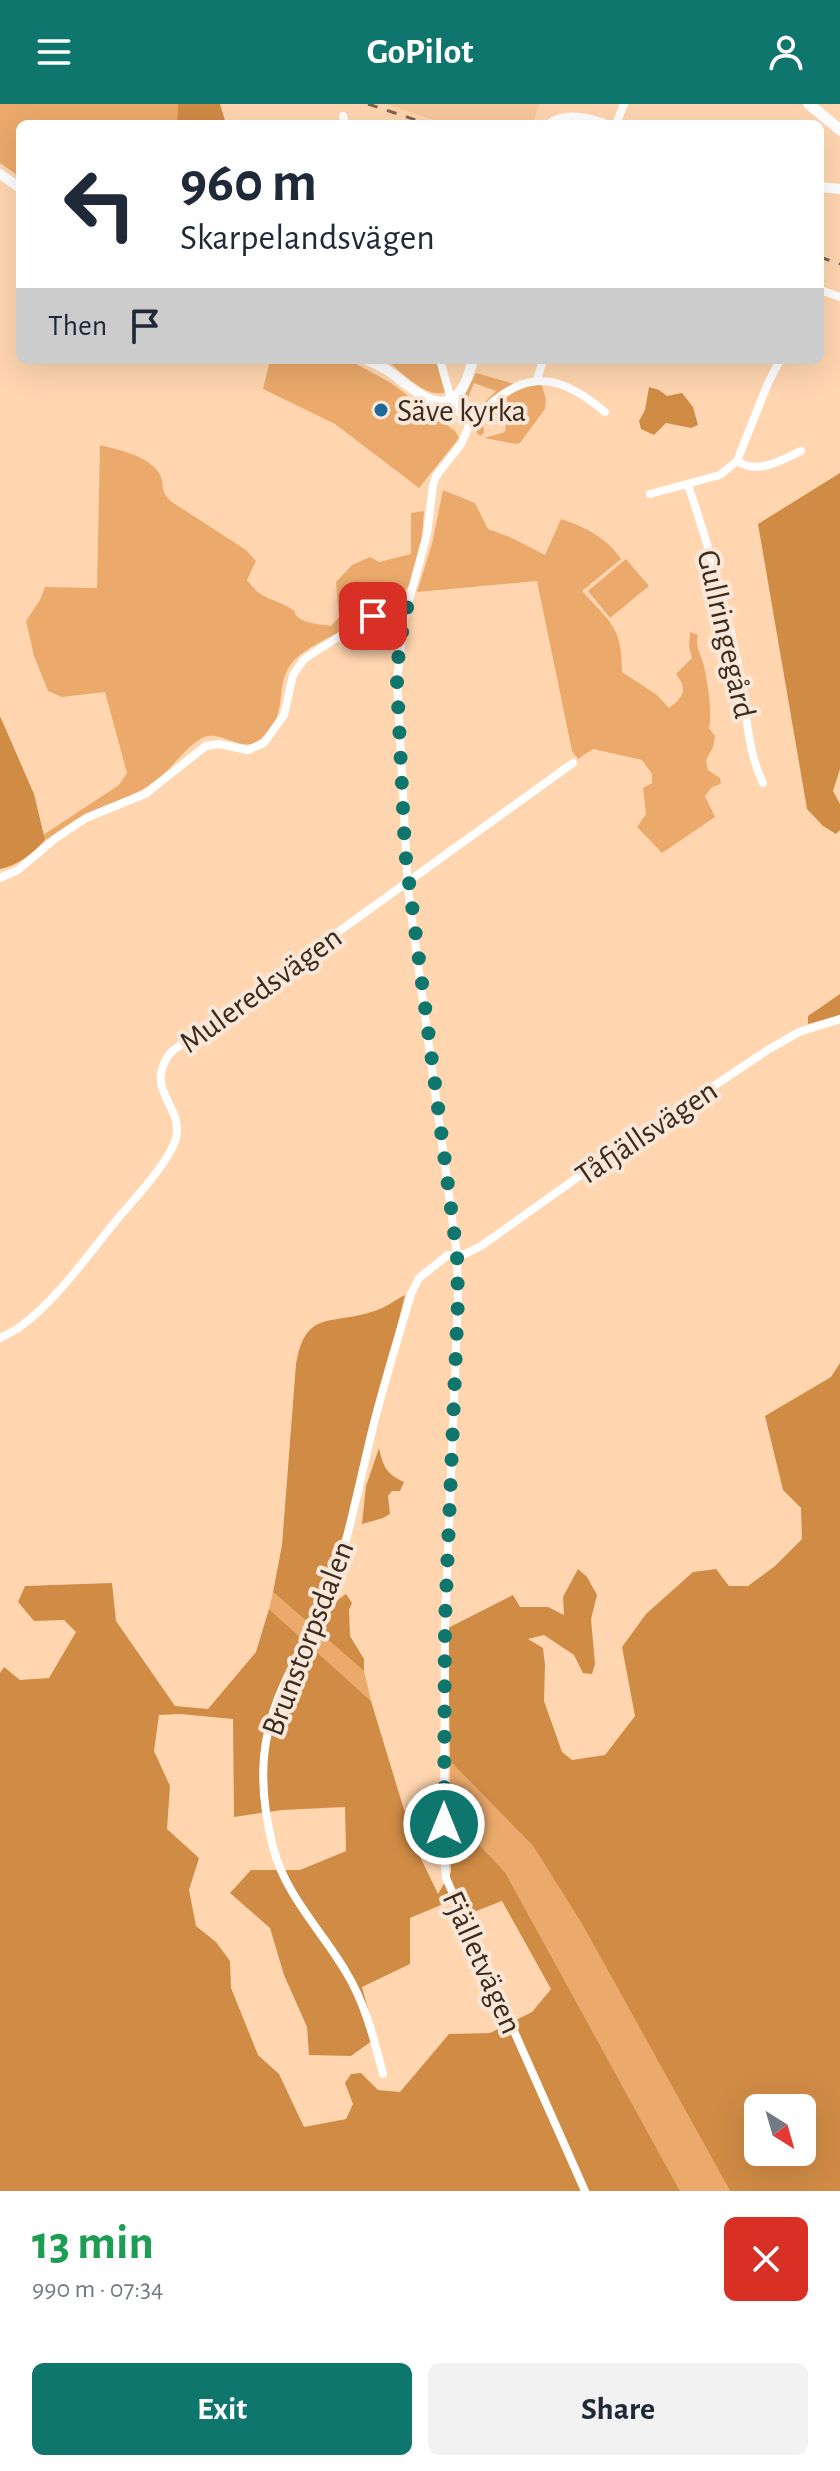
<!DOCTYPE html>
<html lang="en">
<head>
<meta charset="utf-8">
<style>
	:root { --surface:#fff; --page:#f2f2f3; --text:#1f2937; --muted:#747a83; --accent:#0f766e }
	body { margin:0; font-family:"Alegreya Sans",sans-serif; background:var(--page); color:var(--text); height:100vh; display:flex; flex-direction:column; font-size:30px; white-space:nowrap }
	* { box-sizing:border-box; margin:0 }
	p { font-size:26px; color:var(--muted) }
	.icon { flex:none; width:44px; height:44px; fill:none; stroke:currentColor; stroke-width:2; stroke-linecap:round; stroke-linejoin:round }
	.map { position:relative; height:2087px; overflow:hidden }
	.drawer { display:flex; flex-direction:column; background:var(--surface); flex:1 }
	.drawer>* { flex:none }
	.hud { position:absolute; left:16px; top:16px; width:808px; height:244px; border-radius:12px; box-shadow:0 8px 32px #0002; background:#fff; color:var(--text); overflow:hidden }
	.needle { width:52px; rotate:143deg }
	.tools { position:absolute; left:744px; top:1990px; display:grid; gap:16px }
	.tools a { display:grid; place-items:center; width:72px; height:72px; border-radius:12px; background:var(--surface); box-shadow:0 8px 32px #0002; font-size:40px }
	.pin { position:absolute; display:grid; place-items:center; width:68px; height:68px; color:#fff; margin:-34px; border-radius:16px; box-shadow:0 4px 12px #0006 }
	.me { position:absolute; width:88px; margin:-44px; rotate:0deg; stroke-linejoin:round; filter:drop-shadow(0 0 6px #0008) }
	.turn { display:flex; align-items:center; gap:28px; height:168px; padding:0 32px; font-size:36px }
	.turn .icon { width:104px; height:104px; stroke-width:2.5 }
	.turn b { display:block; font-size:56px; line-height:68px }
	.then { display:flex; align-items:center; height:76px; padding:0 32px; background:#0003; gap:16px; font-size:30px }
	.round { display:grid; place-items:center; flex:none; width:84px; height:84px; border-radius:12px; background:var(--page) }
	.head { display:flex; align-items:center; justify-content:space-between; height:136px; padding:0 32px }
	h1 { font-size:48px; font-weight:700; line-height:60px; color:#1e9e55 }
	.button { display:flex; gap:16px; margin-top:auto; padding:16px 32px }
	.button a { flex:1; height:92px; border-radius:12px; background:var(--accent); color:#fff; font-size:32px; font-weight:700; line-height:92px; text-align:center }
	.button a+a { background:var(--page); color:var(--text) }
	header { display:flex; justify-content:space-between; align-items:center; height:104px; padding:0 32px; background:var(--accent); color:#fff; font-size:36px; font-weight:700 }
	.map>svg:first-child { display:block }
	.built { fill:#f7c89d }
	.green { fill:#ebaa6b }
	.forest { fill:#d08b45; fill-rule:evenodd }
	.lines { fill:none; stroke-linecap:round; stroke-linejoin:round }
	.minor { stroke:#fff; stroke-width:8 }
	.tertiary { stroke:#fff; stroke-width:10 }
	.secondary { stroke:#fff; stroke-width:11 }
	.rail { stroke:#7e654f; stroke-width:3; stroke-dasharray:10 10; stroke-linecap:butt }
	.route { stroke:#0f766e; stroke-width:14; stroke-dasharray:0 25.2 }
	.poi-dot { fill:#1e699c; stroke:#f9e8d9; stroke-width:3 }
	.labels { text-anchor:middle; stroke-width:8; stroke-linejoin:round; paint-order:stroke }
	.poi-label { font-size:32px; fill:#3c2c1e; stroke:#f9e8d9; text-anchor:start }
	.street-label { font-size:32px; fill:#3c2c1e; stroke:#f9e8d9 }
</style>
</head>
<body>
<header><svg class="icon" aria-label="menu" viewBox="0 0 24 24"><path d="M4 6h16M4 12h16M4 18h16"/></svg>GoPilot<svg class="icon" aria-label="person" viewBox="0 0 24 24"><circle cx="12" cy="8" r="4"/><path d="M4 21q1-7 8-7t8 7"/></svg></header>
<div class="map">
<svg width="840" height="2087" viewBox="0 0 840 2087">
	<rect width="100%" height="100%" fill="#ffd6b0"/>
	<path class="built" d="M386,0h153l-6,20h-88z"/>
	<path class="green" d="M0,0h178l-1,20h-157v53l-20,-14z
		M270,256h79l42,23 64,48 4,7 -40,50 -84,-64 -72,-35z
		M385,256h52l9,32c-21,8 -44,-22 -61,-32z
		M476,269l38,11 -29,21 -1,-2 12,-12 -22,-8 -9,23 -4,-4z
		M541,279l5,16 -1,10 -25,34 -4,1 -32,-6 21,-6 2,-15h-3l-5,-6 -2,8 -14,1 1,13 -4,3 -3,-3v-10c18,-21 36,-34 64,-40z
		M100,341c19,5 47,10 59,28 7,12 -1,17 13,29l74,48 10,11 -9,19c17,22 23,16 43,28 9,5 1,3 9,10 8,6 22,6 32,8l8,-9 -3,-35 16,-17 18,-8 9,5 32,-8v-41l13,-2c-2,23 -3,56 -17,77 -9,13 -55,38 -71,46 -14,7 -35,17 -45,30 -18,23 0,53 -32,76 -18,14 -39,-12 -57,-2 -18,10 -29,30 -45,42 -21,16 -47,22 -71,34 -14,7 -27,18 -41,26l-2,-5 76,-50 8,-12 -22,-81 -43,5 -14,-6 -14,-35 -8,-35 14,-21 5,-13 52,1z
		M443,386l32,13 13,26 22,8 35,18 16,-36c24,8 45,18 60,40l-39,32c29,32 40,36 40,81l35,23 12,13c15,-11 19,-19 7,-34l16,-16 -3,-11 1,-15 8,3c-3,13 3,19 6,31 3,14 9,49 5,62l6,8 -2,11 -7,13 2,10 12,8 1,6 -9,3 -7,9 10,21 -53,36 -25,-26 9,-13 -3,-26 9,-5v-9l-10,-14 -49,-11 -15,10 -6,-8 -35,-170 -120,11 15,-48z
		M626,455l23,27 -39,32 -22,-27z
		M273,1488l91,79 7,30 -102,-92z
		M450,1657l83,85 49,78 148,267h-50l-175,-319 -55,-58z"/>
	<path class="forest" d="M178,0h42l6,20h-49z
		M649,283l10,3 8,6 15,-3 11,14 5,18 -7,3 -25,-5 -12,12 -13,-6 -2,-8 6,-11z
		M840,369v296l-7,22 7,13v26l-4,4 -13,-8 -16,-17 -49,-285z
		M0,612l34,78 11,46c-13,14 -26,25 -45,29z
		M840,890v21l-32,9v-8z
		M405,1191l-59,235 -22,69 11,3 11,-8 6,9 -3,7 1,26 14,23v12l-91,-79 9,-47 14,-181c9,-54 34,-39 75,-52 12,-3 23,-11 34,-17z
		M840,1259v828h-110l-148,-267 -49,-78 -83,-85 -2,-133 65,-33 7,12h28l16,8 -1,-18 15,-28 9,8 10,18 -6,24 4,45 -3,10 -9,-1 -9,-18 -30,-20 -16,4 15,9 2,17 -1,36 18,51 10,8 33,-5 30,-39 -13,-69 24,-33 47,-42 23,-3 13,17h19l27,-20 27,-27 -1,-31 -18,-18 -18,-74 66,-39zM758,2004h44v44h-44z
		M379,1344c4,18 7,26 25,34l-4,9h-8l-4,5 2,18 -7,4 -21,6 4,-38z
		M112,1479l4,38 59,85 33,3 48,-57 13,-43 102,92 44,145 23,48 13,-22 -1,-58 55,58 175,319h-680v-518l4,-6 16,13 29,-2 27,-46 -12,-12 -30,1 -16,-19 7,-16zM180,1610l53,5 1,98 48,-7 63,-3 1,44 -46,19h-49l-21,23 40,35 14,47 23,52 2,28 42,1 25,-18 -14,-51 48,-23v-46l38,-16 23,11 31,-12 49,88 -19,23 -42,21 -41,1 -49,58 -22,-2 -17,-17 -10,1 -6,9 8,21 -7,15 -42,8 -25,-53 -21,-19 -27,-67 -1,-27 -14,-19 -20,-16 -7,-36 10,-32 -32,-29 3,-43 -16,-35 5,-36z"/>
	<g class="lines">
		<path class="minor" d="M343,12l2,8
			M616,20l8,-20
			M820,186l20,7
			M440,256l11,39 18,27 -8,18 -25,32 -3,9 -6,49 -23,85 -7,62 11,209 49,365 1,45 -13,325 -1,227 2,26 139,313
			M537,276l6,-20
			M469,322c47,-53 80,-61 136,-14
			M737,357c21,14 44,-1 64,-10
			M688,381c21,61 38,121 51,184 8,37 7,80 24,114
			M650,390l70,-19 17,-14 31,-78 12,-23
			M0,774l18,-8 38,-32 30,-20 59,-24 61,-48 13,-2 29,6 16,-7 20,-28 9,-40 11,-16 84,-54 21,-7
			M0,1234c7,-4 15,-7 21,-12 35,-25 70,-75 98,-109 16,-19 51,-56 57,-79 8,-33 -34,-48 -5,-86l402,-289
			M383,1970c-9,-35 -18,-71 -37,-102 -24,-41 -61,-77 -73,-125 -17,-67 -13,-119 20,-181 12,-23 28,-43 36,-69 19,-55 30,-113 44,-170 11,-44 25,-89 38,-133l8,-16 29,-23 17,-1 16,-8 104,-74 181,-121 33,-19 41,-13"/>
		<path class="tertiary" d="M550,20c16,-11 37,-6 54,0
			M0,70l20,14
			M820,83l20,2
			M367,256c8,4 16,7 23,12 18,13 52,48 71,18 6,-8 9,-20 12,-30"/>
		<path class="secondary" d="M809,0l31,26"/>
		<path class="rail" d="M368,0l60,20
			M820,153l20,7"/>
	</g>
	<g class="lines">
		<path class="route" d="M373,512l21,-14 15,-4 -10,49 -2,34 8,170 52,404 1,45 -13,322 -1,202"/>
	</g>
	<circle class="poi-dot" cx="381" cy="306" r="8"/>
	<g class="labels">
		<g class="poi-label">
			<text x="397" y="317">Säve kyrka</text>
		</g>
		<g class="street-label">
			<text transform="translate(727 530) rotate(77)" y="11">Gullringegård</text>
			<text transform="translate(260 885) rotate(-36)" y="11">Muleredsvägen</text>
			<text transform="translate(646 1028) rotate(-34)" y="11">Tåfjällsvägen</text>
			<text transform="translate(307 1534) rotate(-69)" y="11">Brunstorpsdalen</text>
			<text transform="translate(483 1858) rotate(66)" y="11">Fjälletvägen</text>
		</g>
	</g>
</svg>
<div class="tools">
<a><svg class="needle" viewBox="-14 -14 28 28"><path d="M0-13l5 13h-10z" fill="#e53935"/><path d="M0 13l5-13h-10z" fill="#747a83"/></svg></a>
</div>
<div class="pin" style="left:373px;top:512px;background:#d93025"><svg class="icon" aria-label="arrive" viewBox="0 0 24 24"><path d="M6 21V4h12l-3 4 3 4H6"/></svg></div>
<svg class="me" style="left:444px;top:1720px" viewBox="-20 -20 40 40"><circle r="17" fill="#0f766e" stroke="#fff" stroke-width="3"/><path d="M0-11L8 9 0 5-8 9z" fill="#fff"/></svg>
<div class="hud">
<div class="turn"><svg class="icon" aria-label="left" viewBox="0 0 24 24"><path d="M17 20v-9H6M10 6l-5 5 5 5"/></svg><div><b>960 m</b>Skarpelandsvägen</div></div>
<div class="then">Then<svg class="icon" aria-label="arrive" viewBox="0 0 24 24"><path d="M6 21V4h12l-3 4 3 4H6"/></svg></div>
</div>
</div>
<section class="drawer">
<div class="head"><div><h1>13 min</h1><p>990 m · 07:34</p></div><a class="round" style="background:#d93025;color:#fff"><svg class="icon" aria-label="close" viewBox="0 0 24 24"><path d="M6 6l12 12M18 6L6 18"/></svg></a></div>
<div class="button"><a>Exit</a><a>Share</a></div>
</section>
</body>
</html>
